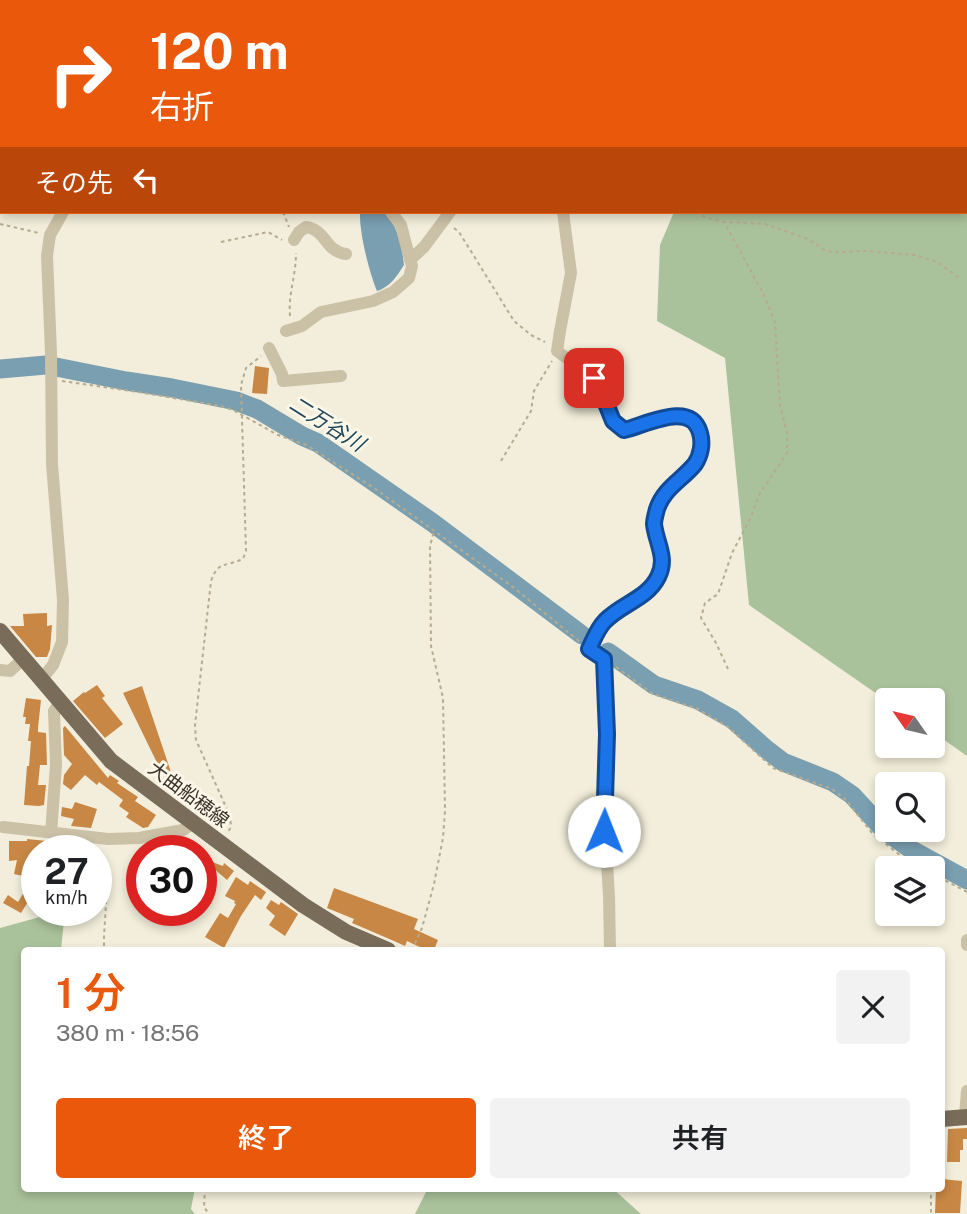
<!DOCTYPE html>
<html lang="ja">
<head>
<meta charset="utf-8">
<style>
	:root { --surface:#fff; --page:#f2f2f2; --text:#202124; --muted:#757577; --accent:#ea580c }
	body { margin:0; font-family:"Public Sans","Noto Sans JP",sans-serif; background:var(--page); color:var(--text); height:100vh; display:flex; flex-direction:column; font-size:26px; white-space:nowrap }
	* { box-sizing:border-box; margin:0 }
	p { font-size:23px; color:var(--muted) }
	.icon { flex:none; width:38px; height:38px; fill:none; stroke:currentColor; stroke-width:2; stroke-linecap:round; stroke-linejoin:round }
	.map { position:relative; flex:1; overflow:hidden }
	.sheet { position:absolute; left:21px; top:947px; width:924px; height:245px; display:flex; flex-direction:column; background:var(--surface); border-radius:7px; box-shadow:0 4px 10px #0003 }
	.sheet>* { flex:none }
	.guide { position:absolute; left:0px; top:0px; width:968px; height:214px; box-shadow:0 4px 10px #0003; background:#ea580c; color:#fff; overflow:hidden }
	.needle { width:46px; rotate:304deg }
	.controls { position:absolute; left:875px; top:688px; display:grid; gap:14px }
	.controls a { display:grid; place-items:center; width:70px; height:70px; border-radius:7px; background:var(--surface); box-shadow:0 4px 10px #0003; font-size:35px }
	.speed { position:absolute; left:21px; top:835px; display:flex; gap:14px; font-size:35px; font-weight:700; text-align:center }
	.speed>* { display:grid; place-content:center; width:91px; height:91px; border-radius:50%; background:var(--surface); box-shadow:0 4px 10px #0003; line-height:1 }
	.speed small { font-size:18px; font-weight:400 }
	.speed .limit { border:10px solid #d22; background:#fff; color:#111 }
	.pin { position:absolute; display:grid; place-items:center; width:60px; height:60px; color:#fff; margin:-30px; border-radius:14px; box-shadow:0 4px 10px #0006 }
	.me { position:absolute; width:77px; margin:-38px; rotate:1deg; stroke-linejoin:round; filter:drop-shadow(0 0 5px #0008) }
	.turn { display:flex; align-items:center; gap:24px; height:147px; padding:0 35px; font-size:32px }
	.turn .icon { width:91px; height:91px; stroke-width:2.5 }
	.turn b { display:block; font-size:49px; line-height:60px }
	.then { display:flex; align-items:center; height:66px; padding:0 35px; background:#0003; gap:14px; font-size:26px }
	.round { display:grid; place-items:center; flex:none; width:74px; height:74px; border-radius:7px; background:var(--page) }
	.headline { display:flex; align-items:center; justify-content:space-between; height:119px; padding:0 35px }
	h1 { font-size:42px; font-weight:600; line-height:52px; color:var(--accent) }
	.action { display:flex; gap:14px; margin-top:auto; padding:14px 35px }
	.action a { flex:1; height:80px; border-radius:7px; background:var(--accent); color:#fff; font-size:28px; font-weight:600; line-height:80px; text-align:center }
	.action a+a { background:var(--page); color:var(--text) }
	.map>svg:first-child { display:block }
	.green { fill:#aac29b }
	.water { fill:#7a9fb0 }
	.lines { fill:none; stroke-linecap:round; stroke-linejoin:round }
	.river { stroke:#7a9fb0; stroke-width:19 }
	.building { fill:#c88744 }
	.path { stroke:#b6ab91; stroke-width:2; stroke-dasharray:3.5 3.5; stroke-linecap:butt }
	.minor { stroke:#cbc1a7; stroke-width:12 }
	.major { stroke:#796c59; stroke-width:16 }
	.route-casing { stroke:#114b97; stroke-width:18 }
	.route { stroke:#1a73e8; stroke-width:12 }
	.labels { text-anchor:middle; stroke-width:6; stroke-linejoin:round; paint-order:stroke }
	.street-label { font-size:19px; fill:#373128; stroke:#faf6e8 }
	.water-label { font-size:21px; font-style:italic; fill:#1d4559; stroke:#faf6e8 }
</style>
</head>
<body>
<div class="map">
<svg width="967" height="1214" viewBox="0 0 967 1214">
	<rect width="100%" height="100%" fill="#f2eedb"/>
	<path class="green" d="M770,0h197v756l-34,-24v-32l-46,1 -138,-96 -24,-247 -68,-37 3,-76 14,-33h292v-210h-197z
		M65,910l-4,40h-37v238h171l-4,21 4,5h-195v-286z
		M428,1188h184l29,26h-226z"/>
	<path class="water" d="M360,212h24c14,13 18,35 20,53 -7,11 -14,22 -27,26 -8,-19 -18,-59 -17,-79z"/>
	<g class="lines">
		<path class="river" d="M0,369l46,-4 80,16 46,7 64,13 21,8 45,27 16,7 115,80 149,112
			M608,652l46,33 44,15 34,19 34,30 17,13 50,20 19,13 32,35 28,20 55,30"/>
	</g>
	<path class="building" d="M255,366l14,2 -2,26 -15,-1z
		M47,613v13l5,-1 -2,24 -3,8h-11l-26,-31h14l-1,-12z
		M97,685l8,11 -3,2 21,26 -18,14 -32,-37 11,-9 1,1z
		M142,686l30,89 -8,2 -41,-84z
		M26,698l15,2 -3,28v4l8,1 1,32h-7l-2,20h8l-2,20 -5,1 -15,-1 3,-39h2l2,-25h-3l2,-17h-5l1,-7h-3z
		M65,726l43,52 2,-3 9,6 -2,2 21,14 -3,4 21,14 -8,12 -5,1 -17,-11 3,-4 -10,-7 4,-6 -24,-18 -2,3 -12,-10 -14,15 -8,-6 1,-9 8,-11 -8,-9 -1,-27z
		M75,802l22,7 -6,19 -20,-2 3,-7 -13,-3 1,-9 10,2z
		M27,839l30,3 -1,8h-19v10h-10l-4,16 -9,-2 3,-14 -8,1v-20h18z
		M201,858l22,8 1,-3 10,8 -7,9 -15,-13 -11,13z
		M236,877l12,8 2,-4 16,11 -5,8 -6,-5 -14,21 -17,32 -19,-11 15,-24 8,5 8,-14 -2,-1 1,-2 -10,-5z
		M334,888l84,31 -4,10 24,11 -4,10h-8l-19,-9 -2,5 -11,-5 -42,-18 2,-4 -27,-11z
		M24,892l7,5 -10,16 -18,-10 5,-8 10,7z
		M271,900l8,5 2,-3 17,12 -13,22 -16,-11 6,-9 -9,-8z
		M967,1128v11h-4v11h-3v12h-13l1,-33z
		M942,1179l20,2 -2,32h-25l1,-25h6z"/>
	<g class="lines">
		<path class="path" d="M618,0l1,2
			M0,118l2,-3
			M283,212l6,15
			M696,212l11,6 17,4
			M0,224l39,9
			M454,228l5,4 10,16 45,73 17,14 14,7
			M221,242l47,-10 14,8
			M290,316c-2,-21 6,-41 6,-63
			M62,381l76,11 83,14 12,4 45,25 28,10 68,43 139,99 67,55
			M501,461l30,-50 3,-20 18,-30
			M616,667l37,27 45,15 30,18 45,41 59,21 14,11 26,33 39,31 9,4
			M728,669l-12,-26 -15,-25 4,-15 13,-9 14,-41 19,-36 8,-22 28,-42v-21l-7,-26 -5,-84 -12,-29 -39,-71 41,2 43,15 18,12 13,1 27,-1 49,4 22,7 24,17
			M229,831l2,-5 -1,-10 -34,-76 -1,-15 16,-144c7,-20 14,-14 32,-22l3,-8 -5,-166 5,-17 15,-12
			M933,874l34,18
			M96,881l9,1 2,5 -3,50v13
			M412,950l10,-22 12,-44 9,-46 2,-27 -2,-113 -12,-52 -1,-100 4,-15
			M205,1188l-1,19 5,7
			M931,1188v26"/>
		<path class="minor" d="M15,0l3,2
			M389,0l2,2
			M559,0l1,2
			M255,2l1,-2
			M478,2l1,-2
			M563,212l8,61 -11,58 -3,20 37,27 7,13 12,30 11,9c22,-5 67,-30 76,3 3,10 1,22 -5,31 -13,16 -31,24 -38,45 -1,4 -3,11 -3,15 1,6 4,11 5,16 3,12 5,26 -1,37 -11,22 -37,27 -53,44 -8,8 -11,18 -16,28l15,9 3,76 -2,97 4,65 1,54
			M294,240l5,-8 7,-5c21,3 18,24 40,27
			M410,260l14,-13 26,-35
			M286,331l16,-5 19,-14 52,-11 20,-9 16,-14 3,-12 -5,-18 -6,-23 -10,-13
			M269,348l13,26 1,7 58,-5
			M0,670l10,1 13,-12
			M41,680l12,-15 9,-23 1,-42 -11,-136 -1,-111 -4,-97 3,-21 13,-23
			M3,827l105,12 31,-1 44,-8 10,-7
			M51,833l5,-68 -2,-54 6,-9
			M967,940v5
			M965,1116l2,-25"/>
		<path class="major" d="M0,631l111,130 192,144 43,27 42,18
			M942,1119l25,-2"/>
	</g>
	<g class="lines">
		<defs>
			<path id="route" d="M594,378l7,13 12,30 11,9c22,-5 67,-30 76,3 3,10 1,22 -5,31 -13,16 -31,24 -38,45 -1,4 -3,11 -3,15 2,19 14,34 4,53 -11,22 -37,27 -53,44 -8,8 -11,18 -16,28l15,10 3,75 -3,97"/>
		</defs>
		<use href="#route" class="route-casing"/>
		<use href="#route" class="route"/>
	</g>
	<g class="labels">
		<g class="street-label">
			<text transform="translate(189 794) rotate(37)" y="7">大曲船穂線</text>
		</g>
		<g class="water-label">
			<text transform="translate(327 424) rotate(32)" y="7">二万谷川</text>
		</g>
	</g>
</svg>
<div class="controls">
<a><svg class="needle" viewBox="-14 -14 28 28"><path d="M0-13l5 13h-10z" fill="#e53935"/><path d="M0 13l5-13h-10z" fill="#757577"/></svg></a>
<a><svg class="icon" aria-label="search" viewBox="0 0 24 24"><circle cx="10" cy="10" r="6"/><path d="M15 15l6 6"/></svg></a>
<a><svg class="icon" aria-label="layers" viewBox="0 0 24 24"><path d="M12 4l9 5-9 5-9-5zM3 14l9 5 9-5"/></svg></a>
</div>
<div class="speed"><div>27<small>km/h</small></div><div class="limit">30</div></div>
<div class="pin" style="left:594px;top:378px;background:#d93025"><svg class="icon" aria-label="arrive" viewBox="0 0 24 24"><path d="M6 21V4h12l-3 4 3 4H6"/></svg></div>
<svg class="me" style="left:604px;top:831px" viewBox="-20 -20 40 40"><circle r="19" fill="#fff"/><path d="M0-13L10 11 0 6-10 11z" fill="#1a73e8"/></svg>
<div class="guide">
<div class="turn"><svg class="icon" aria-label="right" viewBox="0 0 24 24"><path d="M7 20v-9h11M14 6l5 5-5 5"/></svg><div><b>120 m</b>右折</div></div>
<div class="then">その先<svg class="icon" aria-label="left" viewBox="0 0 24 24"><path d="M17 20v-9H6M10 6l-5 5 5 5"/></svg></div>
</div>
<section class="sheet">
<div class="headline"><div><h1>1 分</h1><p>380 m · 18:56</p></div><a class="round"><svg class="icon" aria-label="close" viewBox="0 0 24 24"><path d="M6 6l12 12M18 6L6 18"/></svg></a></div>
<div class="action"><a>終了</a><a>共有</a></div>
</section>
</div>
</body>
</html>
